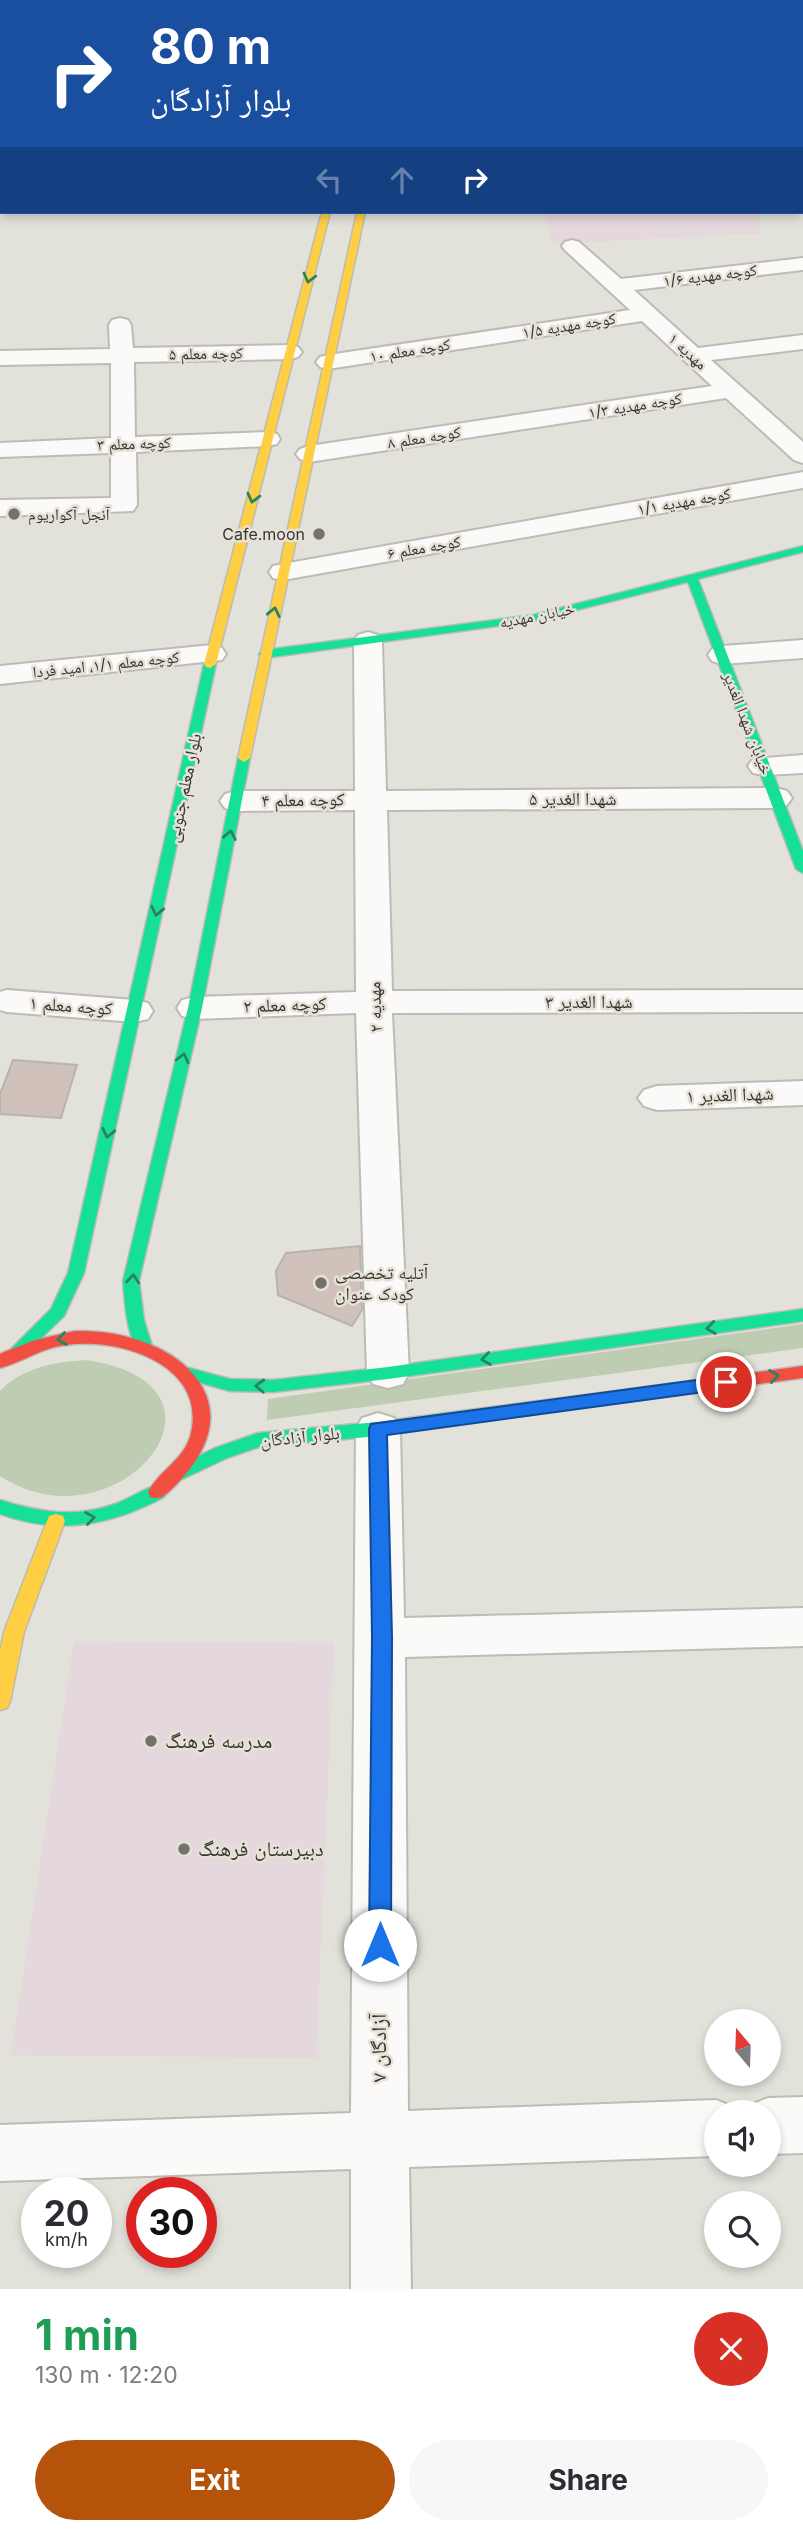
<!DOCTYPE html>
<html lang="en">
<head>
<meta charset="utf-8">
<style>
	:root { --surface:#fff; --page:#f7f7f7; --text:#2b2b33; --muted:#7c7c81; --accent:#b45309 }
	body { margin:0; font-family:Inter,"Noto Naskh Arabic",sans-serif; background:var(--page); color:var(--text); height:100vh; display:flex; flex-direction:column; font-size:26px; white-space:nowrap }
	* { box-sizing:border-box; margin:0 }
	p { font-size:23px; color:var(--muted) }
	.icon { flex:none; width:38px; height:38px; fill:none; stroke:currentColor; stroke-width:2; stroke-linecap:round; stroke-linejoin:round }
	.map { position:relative; height:2289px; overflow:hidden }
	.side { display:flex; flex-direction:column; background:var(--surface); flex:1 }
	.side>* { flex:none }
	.top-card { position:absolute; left:0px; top:0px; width:803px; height:214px; box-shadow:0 4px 10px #0003; background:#1a4fa0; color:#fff; overflow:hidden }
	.needle { width:46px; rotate:341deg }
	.fabs { position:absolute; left:704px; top:2009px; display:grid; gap:14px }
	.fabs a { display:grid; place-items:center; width:77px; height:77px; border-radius:50%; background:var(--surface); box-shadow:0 4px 10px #0003; font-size:35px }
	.speed { position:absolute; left:21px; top:2177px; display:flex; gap:14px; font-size:35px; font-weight:700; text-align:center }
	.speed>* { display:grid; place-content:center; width:91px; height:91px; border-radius:50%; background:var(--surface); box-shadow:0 4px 10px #0003; line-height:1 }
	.speed small { font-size:18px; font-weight:400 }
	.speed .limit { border:10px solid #d22; background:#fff; color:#111 }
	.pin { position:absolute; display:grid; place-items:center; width:60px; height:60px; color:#fff; margin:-30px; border:4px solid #fff; border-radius:50%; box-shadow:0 2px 7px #0007 }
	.me { position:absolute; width:77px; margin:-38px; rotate:0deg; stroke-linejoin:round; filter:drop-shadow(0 0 5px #0008) }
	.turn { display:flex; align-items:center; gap:24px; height:147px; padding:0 35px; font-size:32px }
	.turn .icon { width:91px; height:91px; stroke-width:2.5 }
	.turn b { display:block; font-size:49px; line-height:60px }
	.lanes { display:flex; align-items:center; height:66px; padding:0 35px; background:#0003; justify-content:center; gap:35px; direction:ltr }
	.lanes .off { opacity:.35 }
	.round { display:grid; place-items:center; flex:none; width:74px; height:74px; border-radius:37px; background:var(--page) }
	.head { display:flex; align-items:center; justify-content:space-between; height:119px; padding:0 35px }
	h1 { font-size:42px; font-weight:700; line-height:52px; color:#1e9e55 }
	.button { display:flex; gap:14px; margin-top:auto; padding:14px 35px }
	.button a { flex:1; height:80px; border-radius:42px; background:var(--accent); color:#fff; font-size:28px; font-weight:700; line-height:80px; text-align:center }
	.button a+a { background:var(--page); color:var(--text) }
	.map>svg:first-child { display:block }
	.education { fill:#e5d8dc }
	.green { fill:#becdb2 }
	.building { fill:#d0c1ba; stroke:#b7b4b0; stroke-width:2 }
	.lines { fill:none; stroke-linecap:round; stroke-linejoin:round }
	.lane-casing { stroke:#bcbbb6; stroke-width:3 }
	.street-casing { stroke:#bcbbb6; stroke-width:4 }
	.fast-casing { stroke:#bcbbb6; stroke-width:3 }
	.slow-casing { stroke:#bcbbb6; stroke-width:3 }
	.jam-casing { stroke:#bcbbb6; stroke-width:3 }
	.lane { fill:#fbfaf9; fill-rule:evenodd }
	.street { fill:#fbfaf9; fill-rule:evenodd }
	.fast { fill:#16e098; fill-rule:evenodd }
	.slow { fill:#ffcf43; fill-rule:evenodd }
	.jam { fill:#f24e42; fill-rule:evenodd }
	.oneway { stroke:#298260 }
	.route { fill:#1a73e8; stroke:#114b97; stroke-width:2 }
	.poi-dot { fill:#74726d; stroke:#e6e2d7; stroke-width:2.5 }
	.labels { text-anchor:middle; stroke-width:5; stroke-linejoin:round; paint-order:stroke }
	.far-street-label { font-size:16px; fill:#383632; stroke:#e6e2d7 }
	.far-poi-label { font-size:16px; fill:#383632; stroke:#e6e2d7; text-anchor:start }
	.street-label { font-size:18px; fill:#383632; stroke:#e6e2d7 }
	.poi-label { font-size:18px; fill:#383632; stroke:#e6e2d7; text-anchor:start }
	.near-poi-label { font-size:21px; fill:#383632; stroke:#e6e2d7; text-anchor:start }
	.near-street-label { font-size:21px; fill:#383632; stroke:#e6e2d7 }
</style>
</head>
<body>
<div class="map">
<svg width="803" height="2289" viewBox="0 0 803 2289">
	<rect width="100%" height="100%" fill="#e2e1da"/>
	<path class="education" d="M543,212h214l5,21 -209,11z
		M74,1641l260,2 -18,415 -305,-3z"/>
	<path class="green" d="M803,1324v24l-536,72 1,-21z
		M86,1360c170,25 31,193 -86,116v-85c23,-24 56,-29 86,-31z"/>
	<path class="building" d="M13,1060l64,5 -16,53 -61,-4v-20z
		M360,1246l2,64 -10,16 -74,-31 -2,-24 10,-18z"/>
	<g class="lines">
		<defs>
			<path id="lane" d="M295,0h21l-22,2z"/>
			<path id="street" d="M115,0h16v2h-16z
				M379,0h142l-1,2z
				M802,39h1v10h-1z
				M802,165h1v12h-1z
				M572,240l7,2 42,37 182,-21v12l-169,20 64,58 105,-13v14l-92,11 92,82v21l-9,-3 -68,-62 -417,64 -9,-3 -4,-5 4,-5 9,-3 403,-60 -70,-65 -314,48 -8,-2 -4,-5 4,-5 8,-2 302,-45 -65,-60 -3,-4 3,-4z
				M120,318l8,2 3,5 2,23 157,-3 8,2 4,5 -4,5 -8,2 -156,3 1,75 133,-5 9,2 3,5 -3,5 -9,2 -132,6 1,53 -4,6 -133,5v-16l111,-2v-45l-111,4v-14l111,-5v-75l-111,2v-14l110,-2 -1,-24 3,-5z
				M803,472v16l-520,92 -10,-2 -4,-6 4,-6 10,-2z
				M368,632l10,3 4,6 4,150 390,-3 11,3 5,7 -5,7 -11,3 -389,2 5,181 411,-1v22l-411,1 17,360 -6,11 -15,4 -15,-4 -6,-11 -11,-360 -161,6 -13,-3 -5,-8 5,-8 13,-3 161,-5 -1,-182 -119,1 -11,-3 -5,-7 5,-7 11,-3h119l-1,-150 4,-6z
				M803,640v18l-81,6 -10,-3 -4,-6 4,-6 10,-3z
				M212,645l10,3 4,6 -4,6 -222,24v-18z
				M803,755v18l-39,2 -11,-2 -5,-7 5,-7z
				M7,990l128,10 13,3 5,8 -5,8 -13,3 -128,-10 -7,-2v-18z
				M803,1081v24l-146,5 -13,-4 -6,-8 6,-8 13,-4z
				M378,1413l16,5 6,11 4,189 399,-10v38l-398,11 3,454 308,-11 20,8 2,4h-22v44l-307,11 2,122h-60v-120l-351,12v-56l351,-12 5,-684 6,-11z
				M803,2097v56l-35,1v-42h-23l3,-6 20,-8z"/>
			<path id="fast" d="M363,0h6l-7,2z
				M802,83h1v4h-1z
				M803,546v6l-105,27 105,272v22l-7,-4 -108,-287 -155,39 -268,37 -6,-4 6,-4 268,-35z
				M210,660l6,4 -132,609 -20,43 -38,37h-12l-3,-4 40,-40 17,-36 136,-609z
				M244,754l6,4 -48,250 -63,273 5,39 8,26 -3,4h-12c-11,-21 -12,-46 -14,-69l65,-273 50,-250z
				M803,1309v12l-415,58 -115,13 -43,-1 -51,-14 -3,-4 3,-4 6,-2 45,12 43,1 115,-13z
				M601,1393l6,1 3,5 -3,5 -229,32 -119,11 -32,11 -49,23 -6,-2 -3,-5 3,-5 43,-21 43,-15 120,-11z
				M157,1485l7,2 2,5 -2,5c-54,29 -106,38 -164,17v-14c38,12 74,18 112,5 16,-5 29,-15 45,-20z"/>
			<path id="slow" d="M0,91h2v4h-2z
				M322,212h8l-114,452 -6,4 -4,-1 -2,-3z
				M357,212h8l-115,546 -6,4 -6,-4z
				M56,1514l7,2 2,5 -41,111 -14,70 -3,6 -7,2v-58l4,-20 43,-111 2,-5z"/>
			<path id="jam" d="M75,1331c93,-3 187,65 102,153 -9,8 -14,17 -27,13l-2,-5c11,-21 34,-31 42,-55 20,-72 -70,-100 -124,-92 -25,3 -43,17 -66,23v-14l4,-2 31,-12z
				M803,1366v12l-202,27 -6,-1 -3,-5 3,-5 6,-1z"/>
		</defs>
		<use href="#lane" class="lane-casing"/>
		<use href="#street" class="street-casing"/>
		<use href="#fast" class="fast-casing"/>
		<use href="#slow" class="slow-casing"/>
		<use href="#jam" class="jam-casing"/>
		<use href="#lane" class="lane"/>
		<use href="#street" class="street"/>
		<use href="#fast" class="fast"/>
		<use href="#slow" class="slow"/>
		<use href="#jam" class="jam"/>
	</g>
	<defs><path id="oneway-chevron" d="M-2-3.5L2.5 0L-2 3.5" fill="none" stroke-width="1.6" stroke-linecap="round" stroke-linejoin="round" transform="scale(1.75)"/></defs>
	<g class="oneway">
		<use href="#oneway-chevron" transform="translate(309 278) rotate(105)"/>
		<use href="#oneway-chevron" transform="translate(253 498) rotate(104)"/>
		<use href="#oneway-chevron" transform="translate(274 612) rotate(-78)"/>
		<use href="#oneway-chevron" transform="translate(230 835) rotate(-79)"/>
		<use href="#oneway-chevron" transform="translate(157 911) rotate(102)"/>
		<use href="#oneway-chevron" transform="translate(183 1058) rotate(-77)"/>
		<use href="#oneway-chevron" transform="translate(108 1133) rotate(102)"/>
		<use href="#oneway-chevron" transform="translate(133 1279) rotate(-85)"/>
		<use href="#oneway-chevron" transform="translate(711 1328) rotate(172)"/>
		<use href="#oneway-chevron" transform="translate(62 1339) rotate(171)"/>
		<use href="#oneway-chevron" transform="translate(486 1359) rotate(172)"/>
		<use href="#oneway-chevron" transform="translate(774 1376) rotate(-8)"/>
		<use href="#oneway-chevron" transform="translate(260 1386) rotate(-178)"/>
		<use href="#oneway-chevron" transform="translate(90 1518) rotate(-8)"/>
	</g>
	<path class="route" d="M726,1376l6,2 3,4 -3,5 -6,2 -339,46 5,202 -1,308 -3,7 -8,3 -8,-3 -3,-7 3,-308 -3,-208 2,-5z"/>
	<g class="poi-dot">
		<circle cx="14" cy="514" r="7"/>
		<circle cx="319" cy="534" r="7"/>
		<circle cx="321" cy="1283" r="7"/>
		<circle cx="151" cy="1741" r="7"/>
		<circle cx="184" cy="1849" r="7"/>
	</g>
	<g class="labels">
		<g class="far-street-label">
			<text transform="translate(710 275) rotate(-7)" y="6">کوچه مهدیه ۱/۶</text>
			<text transform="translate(569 325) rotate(-9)" y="6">کوچه مهدیه ۱/۵</text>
			<text transform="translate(410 350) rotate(-9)" y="6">کوچه معلم ۱۰</text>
			<text transform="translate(688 351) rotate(42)" y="6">مهدیه ۱</text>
			<text transform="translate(206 353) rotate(-1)" y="6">کوچه معلم ۵</text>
			<text transform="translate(635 405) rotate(-9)" y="6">کوچه مهدیه ۱/۳</text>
			<text transform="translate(424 437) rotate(-9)" y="6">کوچه معلم ۸</text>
			<text transform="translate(134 443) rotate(-2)" y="6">کوچه معلم ۳</text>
			<text transform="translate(684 501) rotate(-10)" y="6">کوچه مهدیه ۱/۱</text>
			<text transform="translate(424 547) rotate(-10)" y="6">کوچه معلم ۶</text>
			<text transform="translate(537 615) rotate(-11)" y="6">خیابان مهدیه</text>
			<text transform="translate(106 664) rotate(-6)" y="6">کوچه معلم ۱/۱، امید فردا</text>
			<text transform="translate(748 723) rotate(69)" y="6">خیابان شهدا الغدیر</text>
		</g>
		<g class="far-poi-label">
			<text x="28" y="520">آنجل آکواریوم</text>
			<text x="305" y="540" text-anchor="end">Cafe.moon</text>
		</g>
		<g class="street-label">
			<text transform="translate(184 788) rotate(-78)" y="6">بلوار معلم جنوبی</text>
			<text x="573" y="805">شهدا الغدیر ۵</text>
			<text transform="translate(303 800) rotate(-1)" y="6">کوچه معلم ۴</text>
			<text x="589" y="1008">شهدا الغدیر ۳</text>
			<text transform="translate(285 1005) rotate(-2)" y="6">کوچه معلم ۲</text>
			<text transform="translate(71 1006) rotate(4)" y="6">کوچه معلم ۱</text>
			<text transform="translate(375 1007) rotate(-92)" y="6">مهدیه ۲</text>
			<text transform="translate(730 1095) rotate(-2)" y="6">شهدا الغدیر ۱</text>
			<text transform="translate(300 1437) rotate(-6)" y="6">بلوار آزادگان</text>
		</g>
		<g class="poi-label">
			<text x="335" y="1279">آتلیه تخصصی<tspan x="335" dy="21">کودک عنوان</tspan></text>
		</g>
		<g class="near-poi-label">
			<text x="165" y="1748">مدرسه فرهنگ</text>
			<text x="198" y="1856">دبیرستان فرهنگ</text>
		</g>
		<g class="near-street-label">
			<text transform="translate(379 2048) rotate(-90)" y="7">آزادگان ۷</text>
		</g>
	</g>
</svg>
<div class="fabs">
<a><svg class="needle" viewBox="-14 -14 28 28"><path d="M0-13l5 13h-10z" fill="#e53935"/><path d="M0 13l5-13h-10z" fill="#7c7c81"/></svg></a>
<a><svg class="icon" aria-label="sound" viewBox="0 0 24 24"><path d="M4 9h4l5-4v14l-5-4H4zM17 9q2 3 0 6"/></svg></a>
<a><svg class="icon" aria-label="search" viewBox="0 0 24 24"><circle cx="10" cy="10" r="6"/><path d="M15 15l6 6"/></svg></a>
</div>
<div class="speed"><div>20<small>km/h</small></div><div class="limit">30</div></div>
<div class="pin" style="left:726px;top:1382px;background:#d93025"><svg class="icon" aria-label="arrive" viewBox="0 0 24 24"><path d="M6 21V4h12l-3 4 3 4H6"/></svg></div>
<svg class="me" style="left:380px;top:1945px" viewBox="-20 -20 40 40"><circle r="19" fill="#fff"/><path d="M0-13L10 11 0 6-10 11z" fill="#1a73e8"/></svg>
<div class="top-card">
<div class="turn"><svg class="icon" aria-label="right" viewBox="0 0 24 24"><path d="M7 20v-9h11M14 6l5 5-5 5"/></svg><div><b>80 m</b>بلوار آزادگان</div></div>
<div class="lanes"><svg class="icon off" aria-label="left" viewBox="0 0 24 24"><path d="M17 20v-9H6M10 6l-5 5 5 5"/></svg><svg class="icon off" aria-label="ahead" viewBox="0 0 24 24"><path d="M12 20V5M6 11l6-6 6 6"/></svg><svg class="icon" aria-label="right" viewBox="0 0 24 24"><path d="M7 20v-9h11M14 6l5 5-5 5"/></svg></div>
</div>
</div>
<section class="side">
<div class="head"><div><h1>1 min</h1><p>130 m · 12:20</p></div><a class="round" style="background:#d93025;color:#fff"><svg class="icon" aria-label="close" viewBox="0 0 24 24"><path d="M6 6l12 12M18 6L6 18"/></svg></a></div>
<div class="button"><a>Exit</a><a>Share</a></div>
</section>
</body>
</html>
